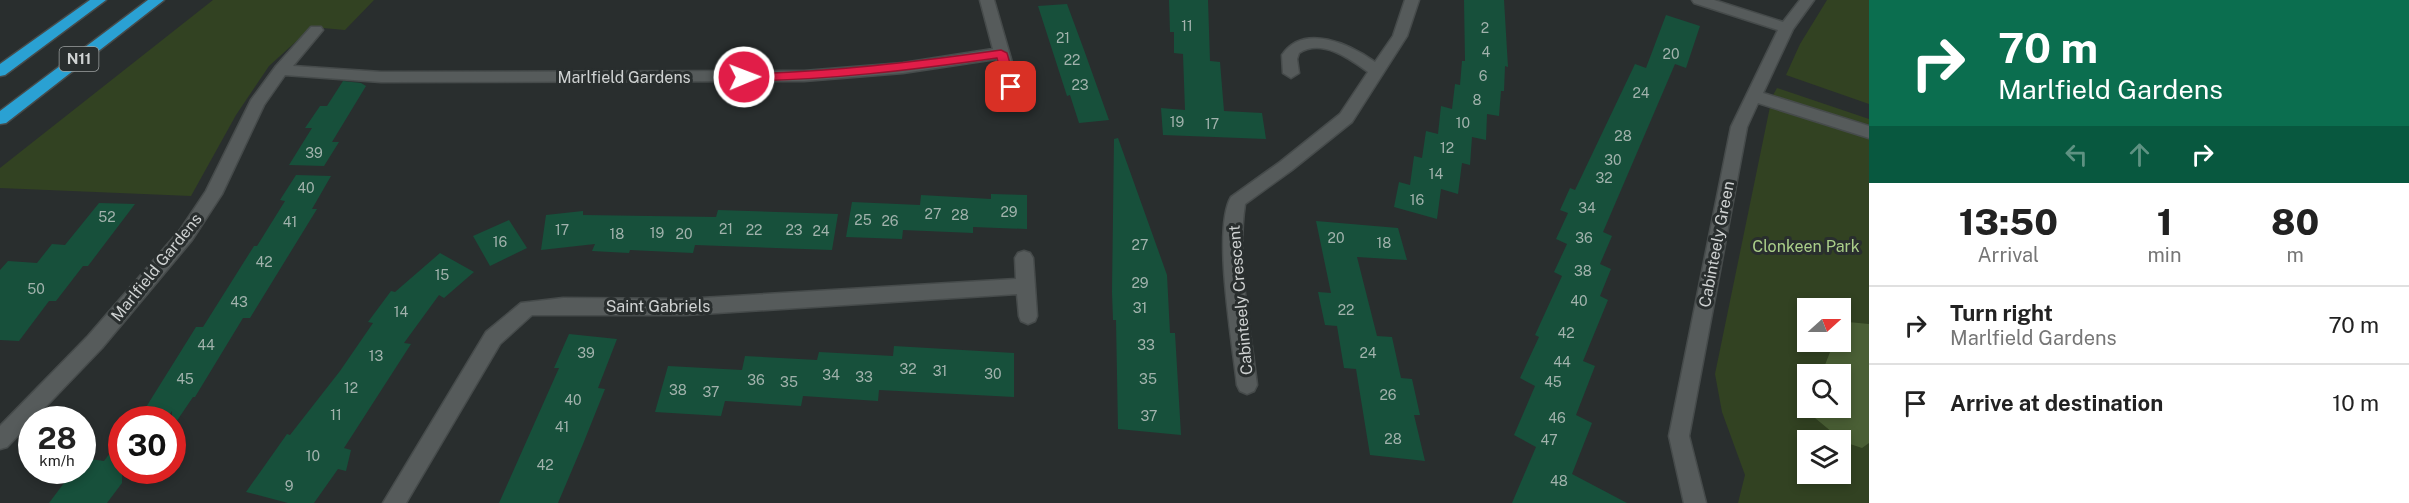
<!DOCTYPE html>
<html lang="en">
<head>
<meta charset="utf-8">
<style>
	:root { --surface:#fff; --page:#f6f6f6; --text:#222; --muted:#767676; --line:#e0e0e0 }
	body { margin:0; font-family:"Public Sans",sans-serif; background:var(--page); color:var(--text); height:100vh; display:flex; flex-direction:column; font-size:22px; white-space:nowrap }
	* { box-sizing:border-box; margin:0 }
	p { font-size:20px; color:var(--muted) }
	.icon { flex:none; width:33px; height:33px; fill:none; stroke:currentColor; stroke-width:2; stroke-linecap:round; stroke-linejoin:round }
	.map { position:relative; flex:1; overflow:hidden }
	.sheet { display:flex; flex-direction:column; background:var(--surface); width:540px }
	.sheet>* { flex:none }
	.banner { background:#0b6e4f; color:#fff; overflow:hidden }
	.needle { width:39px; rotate:69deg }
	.controls { position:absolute; left:1797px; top:298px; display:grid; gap:12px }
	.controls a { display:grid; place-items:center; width:54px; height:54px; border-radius:0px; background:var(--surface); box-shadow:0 3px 9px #0003; font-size:30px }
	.speed { position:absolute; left:18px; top:406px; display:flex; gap:12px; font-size:30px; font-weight:700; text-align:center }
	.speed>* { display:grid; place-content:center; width:78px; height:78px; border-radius:50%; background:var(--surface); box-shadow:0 3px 9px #0003; line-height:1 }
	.speed small { font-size:15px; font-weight:400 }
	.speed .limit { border:9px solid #d22; background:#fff; color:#111 }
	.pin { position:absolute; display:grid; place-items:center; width:51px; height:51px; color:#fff; margin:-26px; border-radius:12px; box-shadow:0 3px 9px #0006 }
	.me { position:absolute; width:66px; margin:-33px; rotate:89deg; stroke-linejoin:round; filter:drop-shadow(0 0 4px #0008) }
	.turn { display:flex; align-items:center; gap:21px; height:126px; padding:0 30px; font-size:27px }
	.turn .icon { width:78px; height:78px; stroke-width:2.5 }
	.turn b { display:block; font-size:42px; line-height:51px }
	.lanes { display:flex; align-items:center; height:57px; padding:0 30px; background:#0003; justify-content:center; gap:30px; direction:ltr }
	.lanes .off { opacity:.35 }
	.eta { display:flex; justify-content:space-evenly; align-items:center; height:102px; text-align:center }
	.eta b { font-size:36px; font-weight:800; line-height:42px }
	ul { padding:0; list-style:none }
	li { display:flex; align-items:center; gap:18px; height:78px; padding:0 30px; border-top:2px solid var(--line) }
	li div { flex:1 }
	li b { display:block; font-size:22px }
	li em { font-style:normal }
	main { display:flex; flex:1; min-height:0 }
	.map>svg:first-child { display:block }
	.green { fill:#324222; fill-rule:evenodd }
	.forest { fill:#4a5f35 }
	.building { fill:#17503b }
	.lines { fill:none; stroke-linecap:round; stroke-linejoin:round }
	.minor-casing { stroke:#464b4b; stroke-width:3 }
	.highway-casing { stroke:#464b4b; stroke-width:3 }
	.minor { fill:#565b5b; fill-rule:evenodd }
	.highway { fill:#2aa1d3; fill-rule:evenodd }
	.route { fill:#e11d48; stroke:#92132f; stroke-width:1.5 }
	.labels { text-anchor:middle; stroke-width:6; stroke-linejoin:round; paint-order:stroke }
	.number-label { font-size:14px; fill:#a1b2ac }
	.shield { fill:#292e2e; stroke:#9da1a1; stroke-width:1.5 }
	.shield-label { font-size:15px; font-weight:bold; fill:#cfd2d2 }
	.street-label { font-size:16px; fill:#cfd2d2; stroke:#292e2e }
	.park-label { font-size:16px; fill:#aace89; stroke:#292e2e }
</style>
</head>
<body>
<main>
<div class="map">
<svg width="1869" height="503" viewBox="0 0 1869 503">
	<rect width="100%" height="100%" fill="#292e2e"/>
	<path class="green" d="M213,0h161l-29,30 -33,-3 -43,39 -33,49 -45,81 -191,-8v-20z
		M1827,0h42v104l-83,-29 14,-31z
		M1777,88l92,31v384h-131l7,-28 -23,-63 -7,-38 57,-277zM1808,309h32v33h-32zM1808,375h32v33h-32zM1808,441h32v33h-32z"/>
	<path class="forest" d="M1848,322l21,2v119l-7,5 -18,-6 -35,-29 -8,-21 6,-3 1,19h32v-33h-19l13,-33h6l1,-11z"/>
	<path class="building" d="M1169,0h39l2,61 10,1 4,49 38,2 4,26 -103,-4 -2,-27 24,2 -2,-56 -9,-1v-21h-4z
		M1464,0h40l4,67 -3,-1 -1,25h-3l-2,25 -12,-2 -1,26 -14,-3 -2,28 -8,-2 -4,31 -17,-5 -4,30 -43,-12 5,-25 11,3 4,-29 8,2 4,-27 12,3 3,-28 11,3 3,-25 5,1 2,-24h3z
		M1067,4l17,46 25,70 -30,3 -9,-28 -3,1 -29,-90z
		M1666,15l34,11 -14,42 -11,-4 -72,168 9,4 -12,28 11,5 -11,27 8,4 -25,61 12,5 -19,49 16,8 -20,51 55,29h-115l24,-56 -22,-12 21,-49 -15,-8 19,-41 -4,-2 27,-59 -8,-4 13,-28 -11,-5 12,-26 -8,-3 10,-22 5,2 60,-126 11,4z
		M343,81l18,2 5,3 -34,56h7l-15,24 -35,-1 23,-37h-7l15,-22h7z
		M1118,138l49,137 3,58h5l6,102 -63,-6 -2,-109h-3l-1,-28 2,-153z
		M296,175l35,1 -19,33h5l-67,109h-7l-48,79h-2l-21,31v-17l-6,9h-28l58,-93h7l51,-81h3l28,-45 -5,-1z
		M991,194l36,1v34l-54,-2v6l-70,-3 -1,9 -56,-2 6,-35 68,3 1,-10 70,4z
		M99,203l36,1 -47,62h-5l-27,35h-7l-30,40 -19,-1v-70l8,-9 29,2 15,-19 13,1z
		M718,210l120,4 -6,36 -137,-5 -2,8 -63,-3 -1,3 -37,-2 3,-7 -54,6 5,-35 37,-4v4l133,2z
		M509,220l18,28 -37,18 -17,-30z
		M1316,221l82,7 9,32 -50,-3 20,79 15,1 9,41 11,1 8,36h-6l11,46 -55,-6 -14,-86 -12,-1 -7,-42 -12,-1 -7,-33 13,1z
		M440,253l34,19 -30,26 -5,-3 -35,48 7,1 -67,104 7,2 -5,21 -8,-2 -24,34h-26l-42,-11 41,-58 3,1 50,-64 33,-48 -5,-1 23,-31 4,1z
		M569,334l48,5 -19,49 7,1 -22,55 -25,59h-59l60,-135h-5z
		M894,346l120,7v44l-135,-7 -1,11 -75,-5 -2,10 -76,-5 -4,15 -66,-4 13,-46 74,4 3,-14 72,4 2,-8 74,4z
		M122,437v46l-15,20h-58l24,-32h9l1,-13 21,3z"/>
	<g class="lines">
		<defs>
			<path id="minor" d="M980,0h14l30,104 -2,4h-12l-2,-4 -12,-45 -93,14 -99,8 -423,1 -96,-7 -21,30 -42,89 -30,46 -90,108 -95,99 -7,2v-23l88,-90 92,-106 26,-39 45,-91 25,-34 35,-39h10l2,3 -30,36 88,6 423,-1 99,-8 90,-14z
				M1405,0h14l-12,36 -55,86 -60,48 -47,34c-9,60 5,121 12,181l-3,6 -7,3 -7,-3 -3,-6c-4,-40 -25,-156 -6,-188l49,-35 60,-48 28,-42c-18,-13 -46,-34 -69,-19l-2,6 2,14 -8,5 -8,-5 -1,-18c22,-33 69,-10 93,7l18,-26z
				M1692,0h22l69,22 17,-22h14l-21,29 -30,64 106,33v12l-111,-35 -11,24 -58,309 17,67h-22l-15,-67 62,-309 47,-97 -84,-27z
				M1024,251l6,2 3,5 4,58 -2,5 -7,3 -7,-3 -2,-5 -2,-22 -332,21h-153l-32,29 -94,159h-23l103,-171 35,-29 42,-5 122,1 331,-20 -1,-21 3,-5z"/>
			<path id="highway" d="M90,0h16l-101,75 -5,1v-12z
				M148,0h16l-158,123 -6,1v-13z"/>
		</defs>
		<use href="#minor" class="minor-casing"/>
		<use href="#highway" class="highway-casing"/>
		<use href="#minor" class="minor"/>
		<use href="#highway" class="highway"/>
	</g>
	<path class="route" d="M1001,50l6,3 10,34 -2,2h-8l-2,-2 -8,-29c-85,12 -168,22 -253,23l-6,-4 6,-3c87,-2 171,-12 257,-24z"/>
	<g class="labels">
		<g class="number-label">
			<text x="1187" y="31">11</text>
			<text x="1485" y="33">2</text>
			<text x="1063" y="43">21</text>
			<text x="1486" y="57">4</text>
			<text x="1671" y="59">20</text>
			<text x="1072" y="65">22</text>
			<text x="1483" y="81">6</text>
			<text x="1080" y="90">23</text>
			<text x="1641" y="98">24</text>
			<text x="1477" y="105">8</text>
			<text x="1177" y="127">19</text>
			<text x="1463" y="128">10</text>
			<text x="1212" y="129">17</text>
			<text x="1623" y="141">28</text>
			<text x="1447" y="153">12</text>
			<text x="314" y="158">39</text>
			<text x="1613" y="165">30</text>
			<text x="1436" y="179">14</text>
			<text x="1604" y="183">32</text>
			<text x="306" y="193">40</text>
			<text x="1417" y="205">16</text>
			<text x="1587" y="213">34</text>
			<text x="1009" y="217">29</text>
			<text x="933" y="219">27</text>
			<text x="960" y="220">28</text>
			<text x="107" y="222">52</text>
			<text x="863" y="225">25</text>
			<text x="890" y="226">26</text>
			<text x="290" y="227">41</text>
			<text x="726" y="234">21</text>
			<text x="562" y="235">17</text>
			<text x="754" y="235">22</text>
			<text x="794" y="235">23</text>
			<text x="821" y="236">24</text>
			<text x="657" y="238">19</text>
			<text x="617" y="239">18</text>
			<text x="684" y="239">20</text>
			<text x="1336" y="243">20</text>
			<text x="1584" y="243">36</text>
			<text x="500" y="247">16</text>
			<text x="1384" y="248">18</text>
			<text x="1140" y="250">27</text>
			<text x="264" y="267">42</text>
			<text x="1583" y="276">38</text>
			<text x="442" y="280">15</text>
			<text x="1140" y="288">29</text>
			<text x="36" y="294">50</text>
			<text x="1579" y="306">40</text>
			<text x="239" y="307">43</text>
			<text x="1140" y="313">31</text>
			<text x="1346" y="315">22</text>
			<text x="401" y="317">14</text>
			<text x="1566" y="338">42</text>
			<text x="206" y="350">44</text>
			<text x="1146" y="350">33</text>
			<text x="586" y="358">39</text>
			<text x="1368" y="358">24</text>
			<text x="376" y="361">13</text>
			<text x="1562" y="367">44</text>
			<text x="908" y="374">32</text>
			<text x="940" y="376">31</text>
			<text x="993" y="379">30</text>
			<text x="831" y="380">34</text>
			<text x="864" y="382">33</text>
			<text x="185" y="384">45</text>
			<text x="1148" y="384">35</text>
			<text x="756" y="385">36</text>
			<text x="789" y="387">35</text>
			<text x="1553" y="387">45</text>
			<text x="351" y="393">12</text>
			<text x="678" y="395">38</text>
			<text x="711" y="397">37</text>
			<text x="1388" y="400">26</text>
			<text x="573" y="405">40</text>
			<text x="336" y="420">11</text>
			<text x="1149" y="421">37</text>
			<text x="1557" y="423">46</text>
			<text x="562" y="432">41</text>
			<text x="1393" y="444">28</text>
			<text x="1549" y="445">47</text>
			<text x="313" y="461">10</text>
			<text x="545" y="470">42</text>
			<text x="1559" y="486">48</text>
			<text x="289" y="491">9</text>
		</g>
		<rect class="shield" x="59.5" y="47" width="39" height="24" rx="4.5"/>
		<g class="shield-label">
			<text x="79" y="64">N11</text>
		</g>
		<g class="street-label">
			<text x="624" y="83">Marlfield Gardens</text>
			<text transform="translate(1716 244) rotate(-79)" y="6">Cabinteely Green</text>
			<text transform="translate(156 267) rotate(-51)" y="6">Marlfield Gardens</text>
			<text transform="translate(1240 300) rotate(-95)" y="6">Cabinteely Crescent</text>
			<text x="658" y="312">Saint Gabriels</text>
		</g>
		<g class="park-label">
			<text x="1806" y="252">Clonkeen Park</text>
		</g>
	</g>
</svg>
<div class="controls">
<a><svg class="needle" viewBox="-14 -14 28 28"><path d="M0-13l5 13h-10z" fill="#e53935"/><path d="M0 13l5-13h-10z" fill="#767676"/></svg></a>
<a><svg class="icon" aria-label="search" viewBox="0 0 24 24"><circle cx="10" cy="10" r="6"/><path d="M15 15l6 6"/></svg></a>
<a><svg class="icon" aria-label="layers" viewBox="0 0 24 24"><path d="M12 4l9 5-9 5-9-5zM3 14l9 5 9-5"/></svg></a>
</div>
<div class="speed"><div>28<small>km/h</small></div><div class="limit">30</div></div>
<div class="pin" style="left:1011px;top:87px;background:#d93025"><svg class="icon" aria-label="arrive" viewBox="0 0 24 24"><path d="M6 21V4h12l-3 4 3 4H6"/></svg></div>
<svg class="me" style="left:744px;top:77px" viewBox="-20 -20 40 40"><circle r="17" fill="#e11d48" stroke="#fff" stroke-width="3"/><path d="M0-11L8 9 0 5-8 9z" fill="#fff"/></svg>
</div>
<section class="sheet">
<div class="banner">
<div class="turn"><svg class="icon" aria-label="right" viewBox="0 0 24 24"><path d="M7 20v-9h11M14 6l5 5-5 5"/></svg><div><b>70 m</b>Marlfield Gardens</div></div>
<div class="lanes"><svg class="icon off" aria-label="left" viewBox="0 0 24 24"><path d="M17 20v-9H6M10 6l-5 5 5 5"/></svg><svg class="icon off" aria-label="ahead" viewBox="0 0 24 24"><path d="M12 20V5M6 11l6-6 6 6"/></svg><svg class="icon" aria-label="right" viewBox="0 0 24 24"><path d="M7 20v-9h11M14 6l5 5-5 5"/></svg></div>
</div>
<div class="eta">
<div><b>13:50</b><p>Arrival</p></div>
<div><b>1</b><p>min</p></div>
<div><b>80</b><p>m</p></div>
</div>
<ul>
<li><svg class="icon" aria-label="right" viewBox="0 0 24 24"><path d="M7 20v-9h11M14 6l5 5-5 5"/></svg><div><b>Turn right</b><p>Marlfield Gardens</p></div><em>70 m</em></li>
<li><svg class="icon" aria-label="arrive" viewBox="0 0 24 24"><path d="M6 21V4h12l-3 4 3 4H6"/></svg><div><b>Arrive at destination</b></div><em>10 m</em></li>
</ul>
</section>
</main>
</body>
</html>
